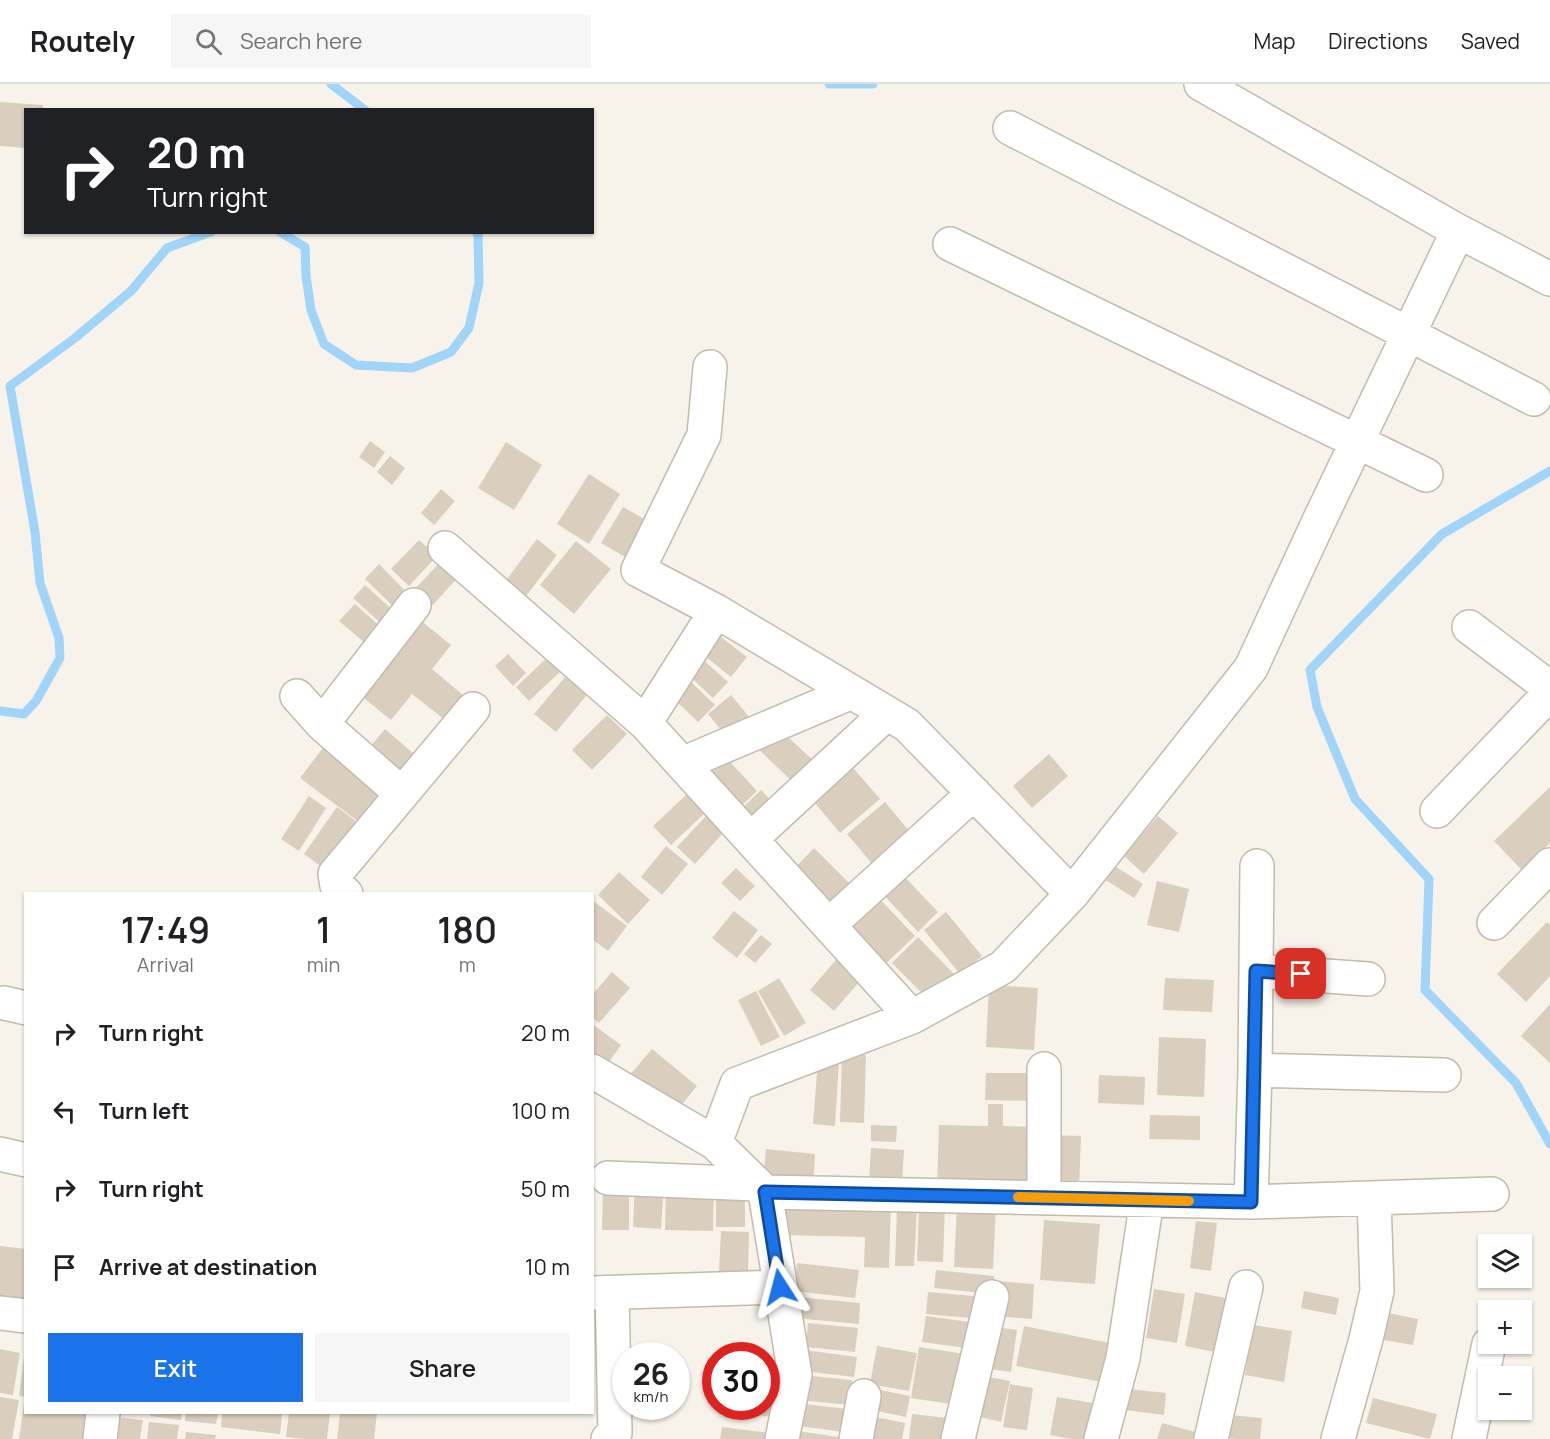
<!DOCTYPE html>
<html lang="en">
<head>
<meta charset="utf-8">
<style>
	:root { --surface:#fff; --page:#f6f6f6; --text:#202124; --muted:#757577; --line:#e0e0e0; --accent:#1a73e8 }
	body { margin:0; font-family:Manrope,sans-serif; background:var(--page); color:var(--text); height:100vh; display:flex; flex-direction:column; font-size:22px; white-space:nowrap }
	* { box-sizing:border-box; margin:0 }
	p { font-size:20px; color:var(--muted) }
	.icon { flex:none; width:33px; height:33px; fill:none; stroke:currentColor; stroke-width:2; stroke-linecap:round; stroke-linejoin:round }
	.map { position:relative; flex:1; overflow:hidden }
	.sheet { position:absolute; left:24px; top:808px; width:570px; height:522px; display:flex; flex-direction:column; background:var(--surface); border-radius:0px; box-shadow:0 2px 4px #0004 }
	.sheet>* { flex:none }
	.hud { position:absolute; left:24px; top:24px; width:570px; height:126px; border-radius:0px; box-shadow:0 2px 4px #0004; background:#202124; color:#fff; overflow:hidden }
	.fabs { position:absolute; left:1478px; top:1150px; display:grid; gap:12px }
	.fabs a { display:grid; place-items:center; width:54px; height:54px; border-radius:0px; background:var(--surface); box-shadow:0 2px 4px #0004; font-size:30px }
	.speed { position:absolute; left:612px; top:1258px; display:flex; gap:12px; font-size:30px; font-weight:700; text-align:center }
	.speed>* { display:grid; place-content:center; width:78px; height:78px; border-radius:50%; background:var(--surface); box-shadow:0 2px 4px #0004; line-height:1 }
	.speed small { font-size:15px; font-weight:400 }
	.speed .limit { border:9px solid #d22; background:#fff; color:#111 }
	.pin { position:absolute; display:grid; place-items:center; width:51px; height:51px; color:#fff; margin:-26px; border-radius:12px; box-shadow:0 3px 9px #0006 }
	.me { position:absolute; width:66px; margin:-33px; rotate:351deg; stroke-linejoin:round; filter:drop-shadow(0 0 4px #0008) }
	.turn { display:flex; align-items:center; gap:21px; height:126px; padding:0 24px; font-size:27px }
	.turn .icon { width:78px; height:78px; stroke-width:2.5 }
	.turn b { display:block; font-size:42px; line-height:51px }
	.eta { display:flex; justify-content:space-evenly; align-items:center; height:102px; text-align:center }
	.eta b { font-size:36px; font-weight:600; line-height:42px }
	.button { display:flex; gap:12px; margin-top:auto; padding:12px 24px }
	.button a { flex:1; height:69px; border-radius:0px; background:var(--accent); color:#fff; font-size:24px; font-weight:600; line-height:69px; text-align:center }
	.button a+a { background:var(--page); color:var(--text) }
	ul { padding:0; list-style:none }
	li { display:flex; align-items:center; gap:18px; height:78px; padding:0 24px }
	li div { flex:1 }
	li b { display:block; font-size:22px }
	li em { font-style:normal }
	header { display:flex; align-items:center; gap:36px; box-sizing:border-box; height:84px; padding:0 30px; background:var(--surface); border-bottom:2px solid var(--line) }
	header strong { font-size:28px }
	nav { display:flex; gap:33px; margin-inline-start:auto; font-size:21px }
	.search { width:420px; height:54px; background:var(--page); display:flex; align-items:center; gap:15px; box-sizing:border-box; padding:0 21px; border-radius:0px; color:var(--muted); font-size:22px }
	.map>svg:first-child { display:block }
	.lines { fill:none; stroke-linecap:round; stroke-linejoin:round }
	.stream { stroke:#a0d4f9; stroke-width:9 }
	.building { fill:#dacfbe }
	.minor-casing { stroke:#c3bbab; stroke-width:36 }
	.minor { stroke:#fff; stroke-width:33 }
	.route-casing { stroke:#114b97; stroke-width:15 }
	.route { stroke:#1a73e8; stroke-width:10 }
	.slow { stroke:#f59e0b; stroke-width:10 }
</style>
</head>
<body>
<header>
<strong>Routely</strong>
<div class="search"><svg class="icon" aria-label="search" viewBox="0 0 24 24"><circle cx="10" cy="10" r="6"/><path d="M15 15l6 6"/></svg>Search here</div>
<nav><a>Map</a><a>Directions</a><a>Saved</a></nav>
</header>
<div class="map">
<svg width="1550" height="1355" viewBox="0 0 1550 1355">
	<rect width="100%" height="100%" fill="#f7f3ea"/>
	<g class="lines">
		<path class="stream" d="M331,0l34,26
			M829,0h44
			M280,148l25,15 1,29 5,34 13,34 32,21 56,3 39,-16 18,-24 10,-45 -1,-48 -2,-3
			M1550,387l-108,63 -132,136 7,37 38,92 74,80 -4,111 91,93 34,61
			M0,627l24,3 12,-13 24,-43 -1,-20 -19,-55 -5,-51 -25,-146 65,-48 56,-47 36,-43 44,-16"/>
	</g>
	<path class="building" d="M0,18l43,3v5h-17v38l-26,-2z
		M370,357l15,11 -11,16 -15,-11z
		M506,358l36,23 -28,45 -36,-22z
		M390,372l15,12 -13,17 -15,-13z
		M589,390l31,20 -31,50 -32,-20z
		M441,405l14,12 -21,24 -13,-12z
		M623,423l30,17 -21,37 -31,-18z
		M537,455l20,16 -33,44 -20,-16z
		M419,456l18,16 -28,30 -18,-17z
		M576,457l35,28 -37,45 -34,-29z
		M445,473l17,16 -32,35 -17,-17z
		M379,480l35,36 -14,13 -35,-34z
		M365,501l34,31 -12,13 -34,-31z
		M355,520l30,27 -14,17 -32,-27z
		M415,532l36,29 -19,24 37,31 -19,24 -38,-30 -21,26 -36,-29z
		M716,549l31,24 -16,20 -30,-24z
		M508,570l18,19 -13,13 -18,-20z
		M550,571l13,14 -34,32 -13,-14z
		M700,573l28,25 -15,16 -27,-25z
		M565,593l22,18 -31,37 -22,-18z
		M691,598l24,23 -17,17 -24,-23z
		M731,611l19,23 -23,19 -19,-23z
		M607,631l20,19 -35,36 -20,-20z
		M776,642l41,38 -20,22 -41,-39z
		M385,645l29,25 -15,18 -29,-25z
		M326,660l58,44 -25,34 -59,-44z
		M719,666l38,41 -20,19 -15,-17 11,-11 -11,10 -23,-24z
		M1049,670l19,22 -36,32 -19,-22z
		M849,679l31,36 -40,34 -31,-37z
		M1550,703v56l-28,27 -28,-29z
		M761,706l13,14 -21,20 -13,-14z
		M687,710l18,19 -34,32 -18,-19z
		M309,712l17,12 -27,43 -18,-12z
		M885,718l33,40 -38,31 -33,-39z
		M337,723l19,14 -33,47 -19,-14z
		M706,732l18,16 -29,32 -18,-17z
		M1158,732l20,17 -34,41 -20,-18z
		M666,762l22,18 -26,31 -21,-18z
		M814,764l41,41 -19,19 -40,-41z
		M1110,779l33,21 -9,14 -33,-21z
		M736,784l19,18 -15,15 -19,-18z
		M899,787l39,41 -20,20 -39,-42z
		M619,788l31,28 -22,24 -30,-29z
		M1157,797l32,8 -10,43 -32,-7z
		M874,809l41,43 -32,30 -40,-43z
		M592,816l35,26 -19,25 -16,-12z
		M734,827l24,19 -21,28 -25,-20z
		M946,828l36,44 -22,18 -36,-44z
		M1547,838l3,3v51l-24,26 -29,-28z
		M761,851l11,9 -17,19 -11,-9z
		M918,853l36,37 -26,25 -36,-36z
		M842,869l24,21 -32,37 -24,-21z
		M612,888l18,16 -31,35 -7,-6v-22z
		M779,894l27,45 -22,13 -26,-45z
		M1165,894l49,2 -2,32 -49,-2z
		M989,901l49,3 -4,62 -48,-3z
		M756,907l24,46 -19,9 -23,-46z
		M1550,920v59l-29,-27z
		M592,940l29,21 -19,27 -10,-7z
		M1159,953l47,2 -2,58 -47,-2z
		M652,965l45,37 -23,28 -45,-38z
		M842,970l24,1 -2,68 -24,-1z
		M818,976l21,1 -4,65 -22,-2z
		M986,989h50l-1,28 -50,-1z
		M1099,991l46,2 -1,28 -46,-2z
		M988,1020h15v22l37,1 -2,64 -101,-3 2,-63 49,1z
		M1150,1031l50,1v24l-51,-1z
		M871,1041l26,1 -1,16 -25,-1z
		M1050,1051l31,1 -2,53 -30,-1z
		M871,1064l33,2 -2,32 -33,-1z
		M766,1065l49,5 -2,31 -50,-5z
		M635,1098l29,1 -3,46 -28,-2z
		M603,1099h26v47h-27z
		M716,1102h29v41h-29z
		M666,1104h48l-1,43 -48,-1z
		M785,1113l106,4 -2,67 -25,-1 1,-30 -82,-2z
		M919,1120l26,1 -2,57 -26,-1z
		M957,1120l39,2 -3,63 -39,-2z
		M897,1122h20l-3,60h-19z
		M1044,1136l56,4 -5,60 -55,-4z
		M1196,1137l21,2 -6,48 -21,-3z
		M721,1147l28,1 -1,40 -29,-1z
		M0,1162l26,3v53l-26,-3z
		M797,1179l62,7 -4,28 -61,-7z
		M936,1186l58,6 -1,18 -59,-6z
		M999,1197l35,3 -2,35 -36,-3z
		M1154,1205l31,5 -8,49 -31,-5z
		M1304,1207l35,7 -3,17 -35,-7z
		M928,1208l57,5 -3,22 -56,-5z
		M1195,1208l40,8 -10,54 -40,-8z
		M797,1213l63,6 -1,21 -65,-6z
		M1388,1229l30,6 -5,26 -30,-5z
		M926,1232l51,7 -3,26 -52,-7z
		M808,1239l50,5 -3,24 -49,-5z
		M1253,1241l39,6 -8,51 -39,-7z
		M989,1242l28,4 -6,42 -28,-4z
		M1024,1242l91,18 -8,39 -91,-17z
		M877,1262l40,7 -8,38 -39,-7z
		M919,1263l46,7 -8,51 -46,-7z
		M0,1265l20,4 -7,42 -13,-2z
		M805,1266l52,7 -3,20 -51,-6z
		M24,1273h2v40l-7,-1z
		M766,1284l23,2 -2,20 -21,-2z
		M801,1291l51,5 -2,25 -52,-5z
		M979,1291l31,6 -9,41 -30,-7z
		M1010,1300l23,4 -6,42 -24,-3z
		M871,1304l39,8 -4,21 -39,-8z
		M1128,1305l38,4 -2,22 -39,-5z
		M766,1309l17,3 -3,22 -48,-6 1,-5h33z
		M0,1313l19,3 -7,39h-12z
		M1057,1313l42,7 -6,35h-22l-21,-4z
		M1373,1314l64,16 -7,25 -64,-16z
		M795,1319l52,6 -3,23 -52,-7z
		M24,1320h2v9l62,1 -4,25h-65z
		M151,1329h31l-1,7 -31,-4z
		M186,1329h32l-2,11 -31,-3z
		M222,1329h60l-2,21 -59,-7z
		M289,1329h41l-3,26h-23l-18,-2z
		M340,1329h37l-3,26h-37z
		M912,1330l44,5 -2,20h-45z
		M1219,1330l43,4 -2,21h-23l-20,-2z
		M865,1331l40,8 -3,16h-42z
		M115,1333l28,3 -3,19h-28z
		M149,1338l30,3 -2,14h-30z
		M1162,1339l37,10 -2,6h-40z
		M722,1343l48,6 -1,6h-49z
		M791,1346l54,8v1h-55z
		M186,1348l30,3 -1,4h-30z"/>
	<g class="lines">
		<defs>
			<path id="minor" d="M1201,0l257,147 92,48
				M1010,44l524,271
				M950,160l476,231
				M710,283l-6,68 -66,135 78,41 191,114 165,169
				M445,464l200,175 267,294
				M1469,543l81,61
				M297,612l25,28 80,70
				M645,639l71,-112
				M322,640l92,-119
				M682,680l170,-72
				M1437,727l113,-118
				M751,755l136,-126
				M346,810l-9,-8 -2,-12 138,-165
				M1494,839l56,-58
				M829,841l145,-132
				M1256,887l112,8
				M4,919l22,5
				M1255,986l189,5
				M592,987l123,72 50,49 30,183 -13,64
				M715,1059l22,-59 175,-67 91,-50 69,-73 179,-226 68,-147 139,-290
				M0,1070l26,6
				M608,1094l149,6
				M765,1108l486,10 241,-8
				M1044,1114v-129
				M1251,1118l4,-132 2,-204
				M592,1209l188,-6
				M0,1229l26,3
				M100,1355l3,-26
				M608,1355l4,-2 3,-4 -3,-140
				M856,1355l8,-43
				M958,1355l34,-142
				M1101,1355l22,-81 24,-158
				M1211,1355l35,-152
				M1338,1355l28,-100 11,-48 -3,-93
				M1469,1355l20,-95"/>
		</defs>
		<use href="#minor" class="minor-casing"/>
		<use href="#minor" class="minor"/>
	</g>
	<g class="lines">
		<defs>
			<path id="route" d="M780,1203l-15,-95 486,10 5,-231 45,3"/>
		</defs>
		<use href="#route" class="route-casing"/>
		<use href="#route" class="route"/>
		<path class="slow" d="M1018,1113l171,4"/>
	</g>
</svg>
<div class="fabs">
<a><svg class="icon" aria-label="layers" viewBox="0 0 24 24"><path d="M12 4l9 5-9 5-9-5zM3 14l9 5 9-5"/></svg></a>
<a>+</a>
<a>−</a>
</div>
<div class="speed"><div>26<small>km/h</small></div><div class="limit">30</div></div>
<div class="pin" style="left:1301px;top:890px;background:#d93025"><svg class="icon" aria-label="arrive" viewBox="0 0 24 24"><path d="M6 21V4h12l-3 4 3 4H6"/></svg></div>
<svg class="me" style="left:780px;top:1203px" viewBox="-20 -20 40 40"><path d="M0-17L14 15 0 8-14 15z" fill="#1a73e8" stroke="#fff" stroke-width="4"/></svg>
<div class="hud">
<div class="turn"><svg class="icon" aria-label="right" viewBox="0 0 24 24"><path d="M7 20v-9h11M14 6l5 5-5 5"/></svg><div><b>20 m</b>Turn right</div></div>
</div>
<section class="sheet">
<div class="eta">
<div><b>17:49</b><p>Arrival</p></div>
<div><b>1</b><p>min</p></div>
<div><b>180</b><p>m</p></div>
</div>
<ul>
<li><svg class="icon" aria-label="right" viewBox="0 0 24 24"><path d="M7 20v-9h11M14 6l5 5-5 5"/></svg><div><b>Turn right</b></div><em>20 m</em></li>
<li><svg class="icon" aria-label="left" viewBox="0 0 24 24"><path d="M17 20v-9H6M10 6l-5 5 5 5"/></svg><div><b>Turn left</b></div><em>100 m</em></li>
<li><svg class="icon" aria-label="right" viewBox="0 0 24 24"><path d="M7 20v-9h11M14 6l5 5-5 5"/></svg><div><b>Turn right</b></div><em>50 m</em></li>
<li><svg class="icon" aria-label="arrive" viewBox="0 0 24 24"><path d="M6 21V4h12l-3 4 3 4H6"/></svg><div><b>Arrive at destination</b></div><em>10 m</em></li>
</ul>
<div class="button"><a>Exit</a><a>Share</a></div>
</section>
</div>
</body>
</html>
